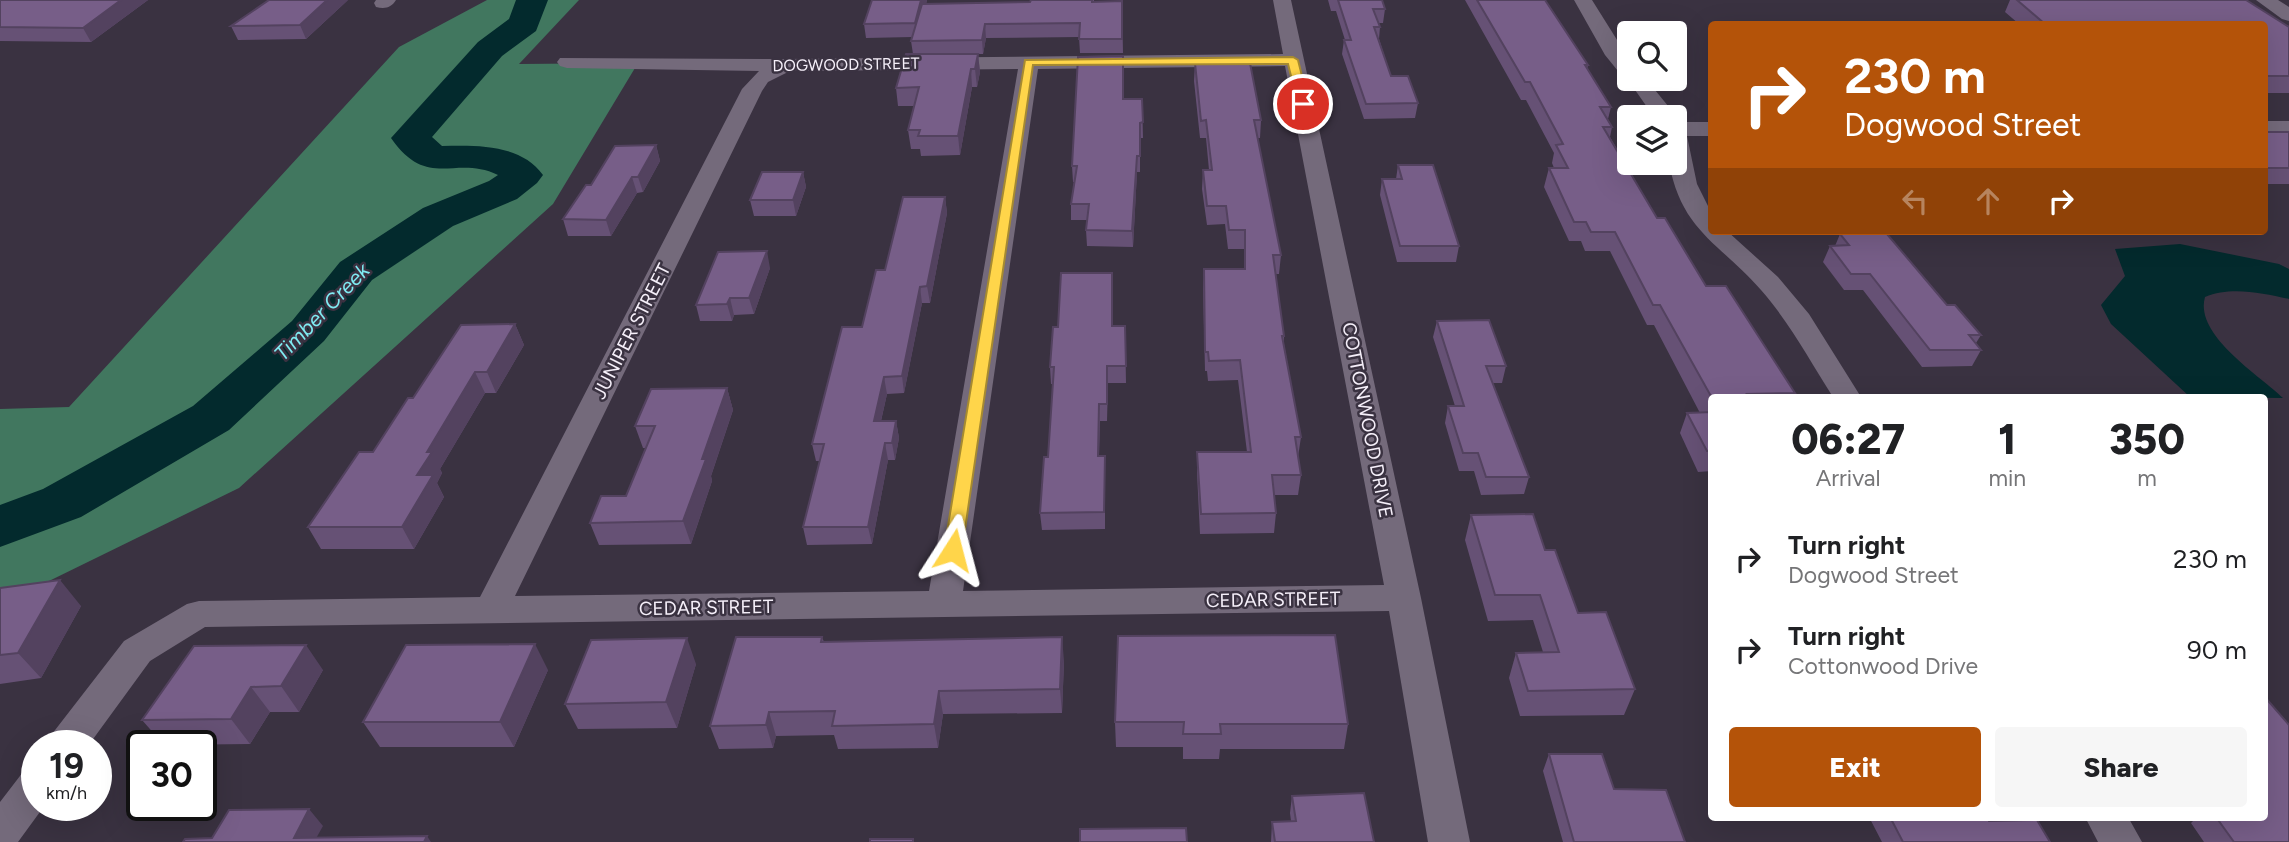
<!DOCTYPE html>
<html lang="en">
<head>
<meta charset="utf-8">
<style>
	:root { --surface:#fff; --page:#f6f6f6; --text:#202124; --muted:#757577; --accent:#b45309 }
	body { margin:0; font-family:Figtree,sans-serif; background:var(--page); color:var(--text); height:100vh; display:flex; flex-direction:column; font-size:26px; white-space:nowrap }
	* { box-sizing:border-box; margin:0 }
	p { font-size:23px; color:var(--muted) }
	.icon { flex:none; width:38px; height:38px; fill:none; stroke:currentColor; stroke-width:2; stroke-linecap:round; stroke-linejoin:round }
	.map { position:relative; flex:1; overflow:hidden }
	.sheet { position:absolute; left:1708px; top:394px; width:560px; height:427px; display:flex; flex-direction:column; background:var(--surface); border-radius:7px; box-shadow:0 7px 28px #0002 }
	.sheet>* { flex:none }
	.top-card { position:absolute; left:1708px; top:21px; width:560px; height:214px; border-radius:7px; box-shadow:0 7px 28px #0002; background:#b45309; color:#fff; overflow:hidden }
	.fabs { position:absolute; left:1617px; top:21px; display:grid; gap:14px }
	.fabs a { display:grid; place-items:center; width:70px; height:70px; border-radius:7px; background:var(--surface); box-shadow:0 7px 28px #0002; font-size:35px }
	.speed { position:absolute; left:21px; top:730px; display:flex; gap:14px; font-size:35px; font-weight:700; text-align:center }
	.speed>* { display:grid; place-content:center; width:91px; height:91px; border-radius:50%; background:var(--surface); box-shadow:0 7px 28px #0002; line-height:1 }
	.speed small { font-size:18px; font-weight:400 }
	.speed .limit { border:4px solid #111; border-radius:10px; background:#fff; color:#111 }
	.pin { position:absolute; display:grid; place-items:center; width:60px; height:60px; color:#fff; margin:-30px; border:4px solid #fff; border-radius:50%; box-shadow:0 2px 7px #0007 }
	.me { position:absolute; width:77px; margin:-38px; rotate:9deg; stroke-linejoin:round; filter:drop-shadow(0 0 5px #0008) }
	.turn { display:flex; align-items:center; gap:24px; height:147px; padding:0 21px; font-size:32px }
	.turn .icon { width:91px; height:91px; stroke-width:2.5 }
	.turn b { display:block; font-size:49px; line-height:60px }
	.lanes { display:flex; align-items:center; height:66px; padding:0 21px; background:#0003; justify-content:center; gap:35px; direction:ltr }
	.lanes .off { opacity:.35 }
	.eta { display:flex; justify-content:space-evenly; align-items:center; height:119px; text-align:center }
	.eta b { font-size:42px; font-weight:800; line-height:49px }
	.action { display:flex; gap:14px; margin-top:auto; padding:14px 21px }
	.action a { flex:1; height:80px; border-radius:7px; background:var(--accent); color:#fff; font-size:28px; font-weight:800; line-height:80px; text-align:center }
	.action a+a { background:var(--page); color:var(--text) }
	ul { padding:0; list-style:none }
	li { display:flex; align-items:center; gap:21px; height:91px; padding:0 21px }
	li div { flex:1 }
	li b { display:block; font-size:26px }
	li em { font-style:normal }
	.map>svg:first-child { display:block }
	.forest { fill:#41775f }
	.water { fill:#032a2d }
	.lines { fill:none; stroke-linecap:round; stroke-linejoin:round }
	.river { fill:#032a2d; fill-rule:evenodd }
	.minor { fill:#746a7b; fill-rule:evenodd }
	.wall { fill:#665175 }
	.shaded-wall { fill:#53425f }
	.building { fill:#775e88; stroke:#53425f; stroke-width:2 }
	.route { fill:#ffd54a; stroke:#a68a30; stroke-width:2 }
	.labels { text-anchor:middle; stroke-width:5; stroke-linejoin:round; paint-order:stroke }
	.far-street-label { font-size:16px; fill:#f5eff9; stroke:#3a3241 }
	.street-label { font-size:19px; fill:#f5eff9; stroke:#3a3241 }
	.water-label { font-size:21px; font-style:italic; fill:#7febf2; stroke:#3a3241 }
</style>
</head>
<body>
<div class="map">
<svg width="2289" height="842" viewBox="0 0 2289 842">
	<rect width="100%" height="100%" fill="#3a3241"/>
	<path class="forest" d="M487,0h92l-60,64 119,-1 -85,141 -314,284 -239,117v-196l69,-2 330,-360z"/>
	<path class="water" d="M2180,244l99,20 10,5v30c-27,-6 -58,-13 -84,-2 -11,38 54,78 78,101l-93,-1 -79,-73 -10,-19 24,-29 -10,-27z"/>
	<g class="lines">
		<path class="river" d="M516,0h32l-12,31 -34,25 -70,81 10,9c34,-1 79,-2 101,29l-6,8 -20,16 -64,27 -81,54 -48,61 -95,89 -148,87 -81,30v-42l43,-16 150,-83 99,-85 48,-59 83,-54 66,-27 9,-6c-43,-21 -70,16 -107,-37l87,-96 31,-23z"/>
		<path class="minor" d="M376,0h20c-5,8 -11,9 -20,7l-2,-4z
			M1273,0h18l130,598 49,244h-42l-39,-231 -1184,16 -55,34 -62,85h-41l5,-12 72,-93 63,-37 12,-3 281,-4 262,-508 17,-18 -192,-3 -7,-2 -3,-4 3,-4 226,1 497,-5zM1285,66l99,519 -421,6 75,-522zM1018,69l-89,522 -414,5 247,-505 6,-9 22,-11z
			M1574,0h18l37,59v20h17l27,33 3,5 -1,2 -21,-2 -28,-40 -4,-1 -17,-21z
			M2256,0h22l11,7v14l-7,-2z
			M2264,121h25v14h-25z
			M1675,122h37v14h-25l10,48 15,30v17h15l51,46 31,37 52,83h-28c-23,-36 -43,-74 -72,-107 -41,-47 -79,-58 -92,-127h6z
			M37,767v38h8l-27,37h-18v-40l23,-30z
			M2085,817h43l14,25h-44z"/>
	</g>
	<path class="wall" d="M0,0h148l-57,42 -91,-1z
		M348,0l-42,39 -68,1 -7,-14z
		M872,0h55l-1,4 104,-2 1,-2h63v2l28,-1 1,52h-43l-1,-16 -93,1 -3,16h-5l2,18 -3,15h-5l-12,68 -39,1 -1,-7h-9l-3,-19 6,-24h-16l-2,-18 17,-34 -2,-13 1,-4 -46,1 -2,-14z
		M1328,0h54l3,9 -2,14h-4l1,4 -1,12 12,37 27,27 -3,15 -51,1 -22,-65 2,-14h1l-9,-29h-5z
		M1465,0h80l43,65 -1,4 24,38 -3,12 4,8 -2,10 47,81 49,68 89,107 -2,4h-81v74l-14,1 -18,-39 7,-20h13l-46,-88h-7l-37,-74h-25l-4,-10h-12l-25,-54 5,-19h5l-2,-5 2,-10 -28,-53h-5z
		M2010,0h236l43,27v66h-25v-69h-245l-14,-12z
		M1195,63l66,57 -1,18h-2l23,117 -2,19h-3l8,62v8l17,93 -3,20 3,18 -3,20h-24l2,18 -2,20 -74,1 -3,-61v-21h50l-9,-72 -30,1 -1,-10h-2l-2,-83 1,-19h40v-20h-16l-3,-25 -18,1 -5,-36 1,-19h6l-3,-32h-6l-6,-57z
		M1123,99h19l1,39h-3v34h-3l-4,75 -46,-1 -1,-16 1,-10h-16v-16l3,-22h-1l-1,-16z
		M2264,132h25v52h-25z
		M656,145l4,16 -17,31 -6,1 -26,43h-43l-5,-17 28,-34z
		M1398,165l61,81 -3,16h-59l-17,-67 2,-16h14z
		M803,172l3,15 -10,29h-42l-4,-16z
		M945,197l2,16 -17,90h-8l-18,90 -17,1 -6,27h15l3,17 -4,22h-7l-16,84 -65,1 -4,-18 17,-66h-4l-4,-17 50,-117 23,-57z
		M1840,234l107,71 34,30 -5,8 5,7 -9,16 -50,1 -59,-77h-19l-21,-28 7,-16h5z
		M770,268l-16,46 -20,1 -2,6h-32l-4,-16z
		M1437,321l69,45 -4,17h-9l36,94 -5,17 -43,1 -7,-24h-15l-14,-48 3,-17h7l-22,-69z
		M515,324l9,21 -28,48h-11l-45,76 2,4 -5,10 7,14 -30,52h-93l-13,-22 65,-75 40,-54z
		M1113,326h12l1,57h-18l-1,38h-7l-1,35 6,17v56l-63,1 -2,-17 8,-56 5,-73h-2l-1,-17z
		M727,388l6,22 -22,66 1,5 -21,63 -92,1 -9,-22 36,-27 20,-48h-3l-8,-22z
		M1471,515l74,35 33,63 57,76 -11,26 -104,1 -11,-38 7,-25 27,-1 -10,-32 -45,1 -23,-81z
		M0,588l81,18 -40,72 -41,6z
		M1118,636l230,88 -4,25h-124l-1,10h-36v-12h-67l-1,-25z
		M822,637l2,5 240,19 -2,52 -119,1 -5,34 -100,1 -4,-14 -58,1 -3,12 -54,1 -9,-23z
		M194,646l129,24 -24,42h-29l-20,32 -86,1 -22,-25z
		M696,664l-19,64 -99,1 -13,-25z
		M548,670l-34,77h-134l-17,-25z
		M1549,754l65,35 71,53h-122l-20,-71z
		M1292,796l82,46h-103l1,-20 19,-1 -1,-8z
		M1869,817h118l2,4 61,21h-168z
		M2197,817h67l25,25h-85l-13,-19z"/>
	<path class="shaded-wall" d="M121,0h27l-57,42 -8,-14z
		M327,0h21l-42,39 -6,-14z
		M921,0h6l-10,37 -2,-14z
		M985,24l1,14 -3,16 -1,-14z
		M978,54l2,18 -3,15 -2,-18z
		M971,69l1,18 -12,68 -2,-19z
		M656,145l4,16 -17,31 -5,-15z
		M1137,156v16l-4,75 -1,-16z
		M803,172l3,15 -10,29 -3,-16z
		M632,177l5,16 -26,43 -5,-16z
		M945,197l2,16 -17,90 -3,-17z
		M767,251l3,17 -16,46 -5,-16z
		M920,287l2,16 -18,90 -2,-17z
		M730,298l4,17 -2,6 -5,-17z
		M515,324l9,21 -28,48 -9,-21z
		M475,372l10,21 -45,76 2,4 -5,10 7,14 -30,52 -12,-22 15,-52 10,-23z
		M884,377l3,17 -10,44 -3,-17z
		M727,388l6,22 -22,66 1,5 -21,63 -8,-23 19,-62z
		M896,421l3,17 -4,22 -3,-17z
		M885,443l3,17 -16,84 -4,-17z
		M60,580l21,26 -40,72 -23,-25z
		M1062,637l2,24 -2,52 -2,-24z
		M687,638l9,26 -19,64 -11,-26z
		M535,644l13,26 -34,77 -14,-25z
		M306,645l17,25 -24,42 -18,-26z
		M251,687l19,25 -20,32 -19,-25z
		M939,691l4,23 -5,34 -4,-24z
		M769,712l7,24 -3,12 -7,-23z
		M309,809l14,17 -9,16 -20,-4z
		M427,836l4,6h-7z"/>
	<path class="building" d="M0,0h121l-38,28 -83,-1z
		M269,0h58l-27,25 -69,1z
		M872,0h49l-6,23 -51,1z
		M1031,0h61v2l30,-1v38h-43l1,-16 -95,1 -3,16 -71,1 11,-37 108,-2z
		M1338,0h44l3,9h-12l7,18h-6l17,49h17l10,27 -52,1 -22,-64h7z
		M1477,0h68l43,65h-3l26,42h-11l12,20h-9l54,91h8l41,68h20l69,107 -48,1 2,3 -37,1 -52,-93h-7l-38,-73h-24l-5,-10h-12l-25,-54h19l-12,-23 7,-1 -33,-62h-5z
		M2017,0h229l43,27v49h-25v-52h-219z
		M906,54h72l-3,15h-4l-13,67h-40l2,-6h-12l11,-43 -23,1z
		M1123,56v43h19l1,23 -3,1v33h-3l-5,75 -46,-1 3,-26h-18l6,-38h-5l6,-109z
		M1195,63h55l11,57h-7l27,135h-8l11,81h-2l19,101h-6l6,38h-29l4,38 -75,1 -4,-62h54l-11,-92 -31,1 -1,-9h-3l-1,-83h41v-39h-16l-3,-24h-19l-4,-36h9l-6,-50 -5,1z
		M2264,132h25v36h-25z
		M656,145l-18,32h-6l-26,43 -43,-1 23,-34h5l24,-39z
		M1398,165h35l26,81h-59l-18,-67h20z
		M762,172h41l-10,28h-43z
		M903,197h42l-18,89 -7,1 -18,89 -18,1 -10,44h22l-4,22h-7l-17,84h-65l21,-83h-12l30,-117h20l14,-57h9z
		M1840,234h47l60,71h8l26,30h-12l12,15h-51l-60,-76h-19l-21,-28 19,-1z
		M767,251l-18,47h-19l-3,6 -31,1 22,-53z
		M1061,273h51v53h13l1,40h-19v38h-8l-1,52h7l-1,56 -64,1 4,-56h4l6,-90h-4l3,-40h5z
		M1489,320l17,46h-20l43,111h-43l-8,-24h-15l-15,-47h16l-27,-85z
		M515,324l-28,48h-12l-48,80h5l-15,23h16l-31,52h-94l51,-75h14l35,-54h5l48,-73z
		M727,388l-25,71h4l-23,62 -93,2 11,-27h25l29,-70h-20l16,-37z
		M1712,412v39h-5l-20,-38z
		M1533,514l12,36h10l23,63 28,-1 29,77 -107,2 -12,-38 43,-1 -19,-57h-45l-24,-80z
		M60,580l-42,73 -18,2v-67z
		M1335,635l13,89h-128l1,10h-38l1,-12h-69l3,-86z
		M736,637h86l-1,5 241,-5 -2,52 -121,2 -5,33 -102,2 3,-15 -66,1 -3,13 -56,1z
		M687,638l-21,64 -101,2 26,-64z
		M535,644l-35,78h-137l43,-77z
		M306,645l-25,41 -30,1 -20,32 -89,1 52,-74z
		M2264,696l25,29v117h-55l-18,-25h48z
		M1549,754h53l12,35 52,1 19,52h-111z
		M1364,793l10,49h-99l-3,-20 24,-1 -4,-25z
		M309,809l-15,29 133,-2 -3,6h-241l2,-3 27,-1 17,-28z
		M1890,817h97l2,4 48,-1 13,22h-147z
		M1186,828l1,14h-107v-13z
		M870,839h43v3h-43z"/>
	<path class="route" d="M1293,57l5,3 11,44 -2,3 -9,-3 -10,-40 -255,1 -71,485 -3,4h-12l-3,-4 81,-490z"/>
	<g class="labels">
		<g class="far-street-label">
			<text transform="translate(846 64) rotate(-1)" y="6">DOGWOOD STREET</text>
		</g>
		<g class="street-label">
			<text transform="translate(631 331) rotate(-63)" y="7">JUNIPER STREET</text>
			<text transform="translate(1368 420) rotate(79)" y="7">COTTONWOOD DRIVE</text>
			<text transform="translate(1273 599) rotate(-1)" y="7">CEDAR STREET</text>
			<text transform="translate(706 607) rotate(-1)" y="7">CEDAR STREET</text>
		</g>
		<g class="water-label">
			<text transform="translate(322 312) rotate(-46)" y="7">Timber Creek</text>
		</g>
	</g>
</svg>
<div class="fabs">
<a><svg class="icon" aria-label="search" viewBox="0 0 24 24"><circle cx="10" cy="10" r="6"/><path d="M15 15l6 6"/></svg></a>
<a><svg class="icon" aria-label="layers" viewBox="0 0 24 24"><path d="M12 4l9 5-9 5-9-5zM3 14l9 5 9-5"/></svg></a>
</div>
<div class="speed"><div>19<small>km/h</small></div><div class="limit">30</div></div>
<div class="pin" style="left:1303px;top:104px;background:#d93025"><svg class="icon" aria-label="arrive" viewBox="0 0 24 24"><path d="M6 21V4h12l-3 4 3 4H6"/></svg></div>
<svg class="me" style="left:953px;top:550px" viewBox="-20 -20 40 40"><path d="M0-17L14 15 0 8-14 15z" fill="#ffd54a" stroke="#fff" stroke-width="4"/></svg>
<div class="top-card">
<div class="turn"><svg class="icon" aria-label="right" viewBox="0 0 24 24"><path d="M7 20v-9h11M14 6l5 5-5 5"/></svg><div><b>230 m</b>Dogwood Street</div></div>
<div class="lanes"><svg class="icon off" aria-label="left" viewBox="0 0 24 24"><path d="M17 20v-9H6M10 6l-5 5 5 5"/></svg><svg class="icon off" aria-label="ahead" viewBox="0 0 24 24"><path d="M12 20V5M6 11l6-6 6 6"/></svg><svg class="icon" aria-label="right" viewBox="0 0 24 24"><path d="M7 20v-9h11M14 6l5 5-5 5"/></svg></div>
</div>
<section class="sheet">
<div class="eta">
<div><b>06:27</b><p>Arrival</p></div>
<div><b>1</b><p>min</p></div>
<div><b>350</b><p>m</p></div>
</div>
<ul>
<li><svg class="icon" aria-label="right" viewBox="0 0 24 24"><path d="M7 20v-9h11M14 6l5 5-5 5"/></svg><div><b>Turn right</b><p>Dogwood Street</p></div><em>230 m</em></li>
<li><svg class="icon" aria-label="right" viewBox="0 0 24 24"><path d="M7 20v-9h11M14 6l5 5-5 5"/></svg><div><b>Turn right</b><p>Cottonwood Drive</p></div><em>90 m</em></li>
</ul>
<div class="action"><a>Exit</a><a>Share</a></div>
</section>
</div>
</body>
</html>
